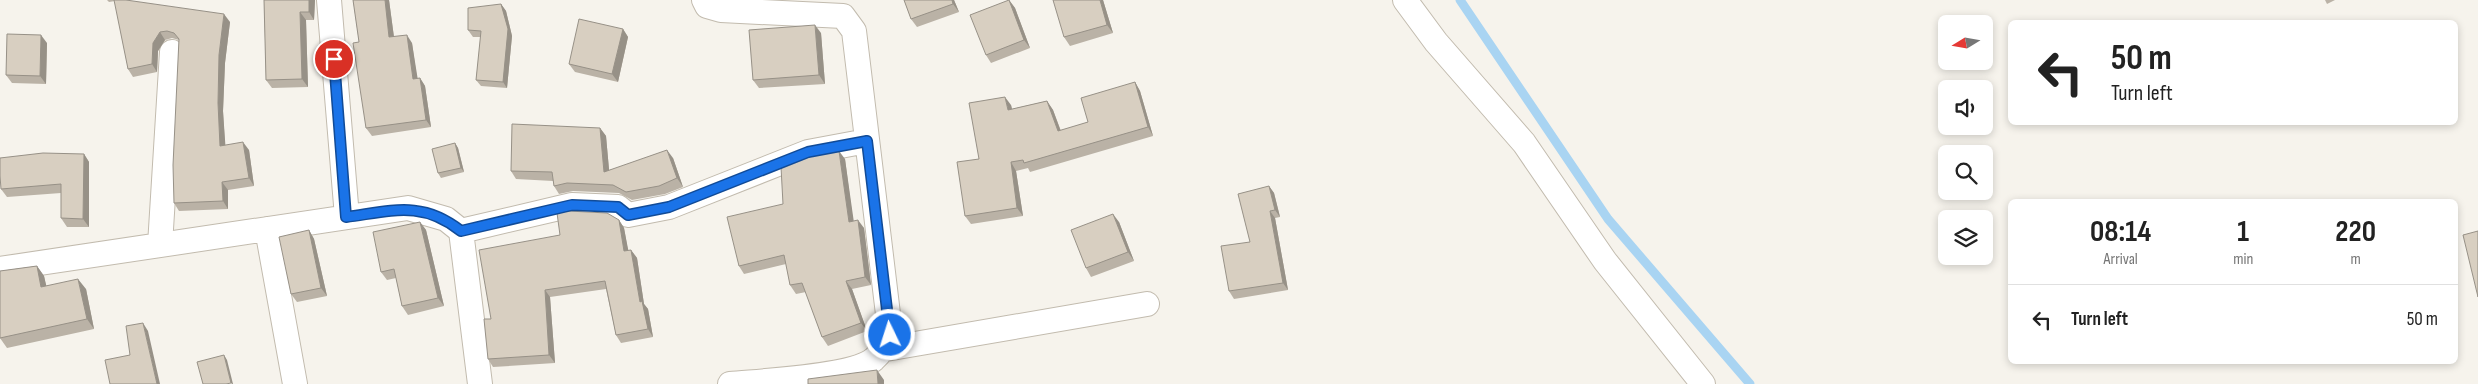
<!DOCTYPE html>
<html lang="en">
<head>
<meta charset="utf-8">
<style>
	:root { --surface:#fff; --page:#f2f2f2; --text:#222; --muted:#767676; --line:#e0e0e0 }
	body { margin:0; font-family:"Sofia Sans Condensed",sans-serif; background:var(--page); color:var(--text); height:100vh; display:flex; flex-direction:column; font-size:19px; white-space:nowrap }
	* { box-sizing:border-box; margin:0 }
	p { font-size:16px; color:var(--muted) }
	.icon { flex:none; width:28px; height:28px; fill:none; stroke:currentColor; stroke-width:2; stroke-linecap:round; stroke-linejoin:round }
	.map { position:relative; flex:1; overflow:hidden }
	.sheet { position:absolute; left:2008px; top:199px; width:450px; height:165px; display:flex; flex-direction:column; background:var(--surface); border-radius:8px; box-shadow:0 2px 8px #0003 }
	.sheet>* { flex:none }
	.top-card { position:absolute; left:2008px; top:20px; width:450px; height:105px; border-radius:8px; box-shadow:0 2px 8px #0003; background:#fff; color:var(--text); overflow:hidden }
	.needle { width:32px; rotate:259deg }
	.controls { position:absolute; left:1938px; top:15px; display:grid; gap:10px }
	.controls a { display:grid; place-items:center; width:55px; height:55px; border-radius:8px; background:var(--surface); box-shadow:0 2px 8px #0003; font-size:25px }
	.pin { position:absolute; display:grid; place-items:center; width:42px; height:42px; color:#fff; margin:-21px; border:2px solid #fff; border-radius:50%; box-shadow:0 1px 5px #0007 }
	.me { position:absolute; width:55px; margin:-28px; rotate:356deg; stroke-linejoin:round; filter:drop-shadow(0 0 4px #0008) }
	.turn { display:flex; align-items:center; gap:18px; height:105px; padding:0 20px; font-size:22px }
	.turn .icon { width:65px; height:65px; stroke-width:2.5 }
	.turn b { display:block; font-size:35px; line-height:42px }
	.eta { display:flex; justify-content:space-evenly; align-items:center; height:85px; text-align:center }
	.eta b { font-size:30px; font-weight:700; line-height:35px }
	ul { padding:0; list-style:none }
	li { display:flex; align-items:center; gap:15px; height:70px; padding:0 20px; border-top:1px solid var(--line) }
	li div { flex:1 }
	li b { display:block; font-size:19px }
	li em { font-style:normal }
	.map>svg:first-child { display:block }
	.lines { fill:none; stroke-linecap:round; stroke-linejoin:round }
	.stream { stroke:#a9d4f2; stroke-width:9 }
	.street-casing { stroke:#c2bbae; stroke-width:26 }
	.street { stroke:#fff; stroke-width:24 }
	.wall { fill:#bab2a6 }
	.shaded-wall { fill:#979187 }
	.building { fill:#d8cfc1; stroke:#979187 }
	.route-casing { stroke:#114b97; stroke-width:12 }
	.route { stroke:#1a73e8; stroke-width:9 }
</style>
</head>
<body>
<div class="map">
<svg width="2478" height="384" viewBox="0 0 2478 384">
	<rect width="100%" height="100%" fill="#f6f3ec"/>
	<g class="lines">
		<path class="stream" d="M1460,0l148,219 142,165"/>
		<defs>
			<path id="street" d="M329,0l18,217
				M704,0l3,6 14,4 122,6 11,15 34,283c1,16 0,33 -14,45 -20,18 -113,22 -144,25
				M1405,0l31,42 88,101 81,118 98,123
				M267,229l28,155
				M461,231l111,-26 46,2 10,8 41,-8 139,-55 59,-11
				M160,245l12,-193
				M0,269l408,-61 38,11 15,12 19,153
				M880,350l267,-46"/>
		</defs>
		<use href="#street" class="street-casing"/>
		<use href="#street" class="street"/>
	</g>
	<path class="wall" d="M107,0h19l104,22 -5,41 -2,48 2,34 24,5 5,36 -26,4v19l-49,2 -5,-8 5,-163 -7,-2 -7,2 -7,11 -1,21 -24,5 -5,-8 -13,-68 -6,1z
		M264,0h51l-1,20h-8l2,67 -36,1 -6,-8z
		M353,0h36l5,37 18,6 5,36 3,-1 5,8 6,41 -59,9 -6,-8 -7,-86z
		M904,0h50l5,12 -42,15 -6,-8z
		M1009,0l6,8 15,40 -39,15 -5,-8z
		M1103,0l10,33 -43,13 -6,-9z
		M2325,0h10l-8,4z
		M501,4l5,7 6,25 -5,52 -26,-2 -5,-6 5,-43h-8l-5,-7z
		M623,29l5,8 -10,45 -43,-10 -6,-8z
		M821,33l4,51 -66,4 -6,-8z
		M47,43l-1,41 -34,-1 -6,-8z
		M1135,82l5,9 13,45 -123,36 -2,-4 -12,3 7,45 -52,8 -6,-8 14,-57 32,-54 1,4 35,-8 6,9 8,21 27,-9z
		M600,128l6,8 3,34 64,-12 10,29 -18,7 -33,6 -13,-7 -46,-2 -14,3 -5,-8 -1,-5 -37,-2 -5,-8z
		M455,143l3,5 6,24 -23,6 -3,-5z
		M84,154l5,8v65h-22l-6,-9v-25l-54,4 -6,-8z
		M845,159l8,62 11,7 7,57 -19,4 15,42 -39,15 -6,-9 -16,-45 -10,2 -6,-9 -4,-21 -42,10 -5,-8z
		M1269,186l5,7 6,24 -5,1 13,72 -54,9 -5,-8 21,-49z
		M619,220l5,8 4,23 3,-1 6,8 7,46 4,5 5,28 -32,6 -5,-8 -10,-46 -56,8 5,66 -62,4 -5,-8 3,-40z
		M420,222l6,8 18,76 -36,9 -6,-9 -6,-28 -9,2 -6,-8z
		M1119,222l15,39 -43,16 -5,-9z
		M309,230l5,9 13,57 -30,6 -6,-8z
		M37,266l7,10 2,10 40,3 8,40 -87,19 -7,-10v-67z"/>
	<path class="shaded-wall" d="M309,0h6l-1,20 -5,-8z
		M385,0h4l6,45 -6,-8z
		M952,0h2l5,12 -6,-8z
		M1009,0l6,8 15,40 -6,-8z
		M1100,0h3l10,33 -6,-8z
		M501,4l5,7 6,25 -5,52 -4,-6z
		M300,12l6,8 2,67 -6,-8z
		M224,14l6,8 -5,41 -2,48 3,43 -6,-8 -2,-43 1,-48z
		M815,25l6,8 4,51 -6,-9z
		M623,29l5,8 -10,45 -6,-8z
		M160,32l5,8 -7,11 -1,21 -5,-8 1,-21z
		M41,35l6,8 -1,41 -6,-8z
		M407,35l5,8 7,44 -6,-8z
		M420,78l5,8 6,41 -5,-7z
		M1135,82l5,9 13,45 -5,-9z
		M1005,97l6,8 3,13 -6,-8z
		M1047,101l6,9 11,30 -6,-9z
		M600,128l6,8 4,44 -6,-8z
		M243,142l6,8 5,36 -5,-8z
		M455,143l3,5 6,24 -3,-4z
		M667,150l6,8 10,29 -6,-9z
		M839,151l6,8 10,71 -6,-8z
		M84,154l5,8v65l-6,-8z
		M1011,162l5,9 7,45 -6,-8z
		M222,182l6,8v19l-5,-8z
		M1269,186l5,7 6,24 -5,-7z
		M1270,211l5,7 13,72 -5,-7z
		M1113,214l6,8 15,39 -6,-9z
		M619,220l5,8 6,31 -6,-8z
		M858,220l6,8 7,57 -6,-8z
		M420,222l6,8 18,76 -6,-8z
		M309,230l5,9 13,57 -6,-8z
		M631,250l6,8 7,46 4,5 5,28 -5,-8 -8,-27z
		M37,266l7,10 5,21 -8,-10z
		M78,279l8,10 8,40 -7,-10z
		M846,281l6,8 15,42 -6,-8z
		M545,290l5,7 5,66 -6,-8z
		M143,323l5,8 12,53h-3z
		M224,355l3,5 6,24h-1l-1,-1z
		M877,370l7,10v4h-6z"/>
	<path class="building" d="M114,0h12l98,14 -5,41 -1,48 2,43 23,-4 6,36 -27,4 1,19 -49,2 -1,-38 6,-126 -5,-6 -7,-2 -7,1 -7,11 -1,21 -24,5z
		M264,0h45v12h-9l2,67 -36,1z
		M353,0h32l4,37 18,-2 6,44 7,-1 6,42 -60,8 -13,-85 6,-1z
		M904,0h48l1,4 -42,15z
		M1009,0l15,40 -38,15 -16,-40z
		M1053,0h47l7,25 -43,12z
		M501,4l7,25 -5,53 -27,-2 5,-49 -13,-1v-22z
		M579,19l44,10 -11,45 -43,-10z
		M815,25l4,50 -66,5 -4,-50z
		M7,34l34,1 -1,41 -34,-1z
		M1135,82l13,45 -124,36 -1,-3 -12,2 6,46 -52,8 -8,-54 22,-3 -10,-56 36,-6 3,13 39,-9 11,30 30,-9 -7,-24z
		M512,124l88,4 4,44 63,-22 10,28 -18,8 -33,6 -13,-7 -46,-2 -13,3 -2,-14 -41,-1z
		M455,143l6,25 -23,5 -6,-24z
		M839,151l10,71 9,-2 7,57 -19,4 15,42 -39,14 -20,-54 -12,2 -6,-30 -45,11 -12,-49 56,-13 -2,-37 25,-10z
		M43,153l41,1 -1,65 -22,-1v-34l-60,5 -1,-13v-18z
		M1269,186l6,24 -5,1 13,72 -54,8 -8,-45 29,-4 -12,-48z
		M568,211l39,2 12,7 5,31 7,-1 9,52 2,-1 6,28 -32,6 -11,-54 -60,9 4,65 -61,4 -4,-40h7l-12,-69 81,-15 -3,-22z
		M1113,214l15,38 -42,16 -15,-38z
		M420,222l18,76 -36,8 -8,-37 -13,3 -8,-40z
		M309,230l12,58 -30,6 -12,-57z
		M2478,231v66l-15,-62z
		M37,266l4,21 37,-8 9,40 -87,19v-67z
		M143,323l14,61h-47l-5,-24 25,-5 -4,-29z
		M224,355l7,28 -5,1h-23l-6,-22z
		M877,370l1,14h-70v-5z"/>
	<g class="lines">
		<defs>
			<path id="route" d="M334,59l12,158c46,-6 76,-17 115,14l111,-26 46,2 10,8 41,-8 139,-55 59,-11 23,194"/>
		</defs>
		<use href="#route" class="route-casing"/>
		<use href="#route" class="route"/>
	</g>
</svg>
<div class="controls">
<a><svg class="needle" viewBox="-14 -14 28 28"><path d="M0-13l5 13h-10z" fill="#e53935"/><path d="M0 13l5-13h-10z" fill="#767676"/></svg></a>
<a><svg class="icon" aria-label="sound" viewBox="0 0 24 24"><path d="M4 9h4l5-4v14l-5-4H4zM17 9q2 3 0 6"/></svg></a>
<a><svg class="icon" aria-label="search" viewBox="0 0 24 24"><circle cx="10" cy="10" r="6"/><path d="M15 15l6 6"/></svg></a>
<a><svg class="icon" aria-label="layers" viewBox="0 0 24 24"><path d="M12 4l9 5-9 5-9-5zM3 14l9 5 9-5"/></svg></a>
</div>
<div class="pin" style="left:334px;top:59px;background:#d93025"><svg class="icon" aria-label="arrive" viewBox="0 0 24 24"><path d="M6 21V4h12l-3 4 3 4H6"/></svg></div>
<svg class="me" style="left:890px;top:335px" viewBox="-20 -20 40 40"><circle r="17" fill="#1a73e8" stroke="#fff" stroke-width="3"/><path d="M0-11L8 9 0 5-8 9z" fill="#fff"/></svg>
<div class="top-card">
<div class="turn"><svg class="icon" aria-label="left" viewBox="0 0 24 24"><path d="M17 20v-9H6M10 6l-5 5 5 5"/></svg><div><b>50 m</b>Turn left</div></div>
</div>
<section class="sheet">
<div class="eta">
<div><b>08:14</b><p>Arrival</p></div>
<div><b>1</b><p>min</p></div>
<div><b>220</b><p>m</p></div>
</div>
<ul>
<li><svg class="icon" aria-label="left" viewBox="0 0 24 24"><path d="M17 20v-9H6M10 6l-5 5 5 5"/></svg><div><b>Turn left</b></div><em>50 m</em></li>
</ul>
</section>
</div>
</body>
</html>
